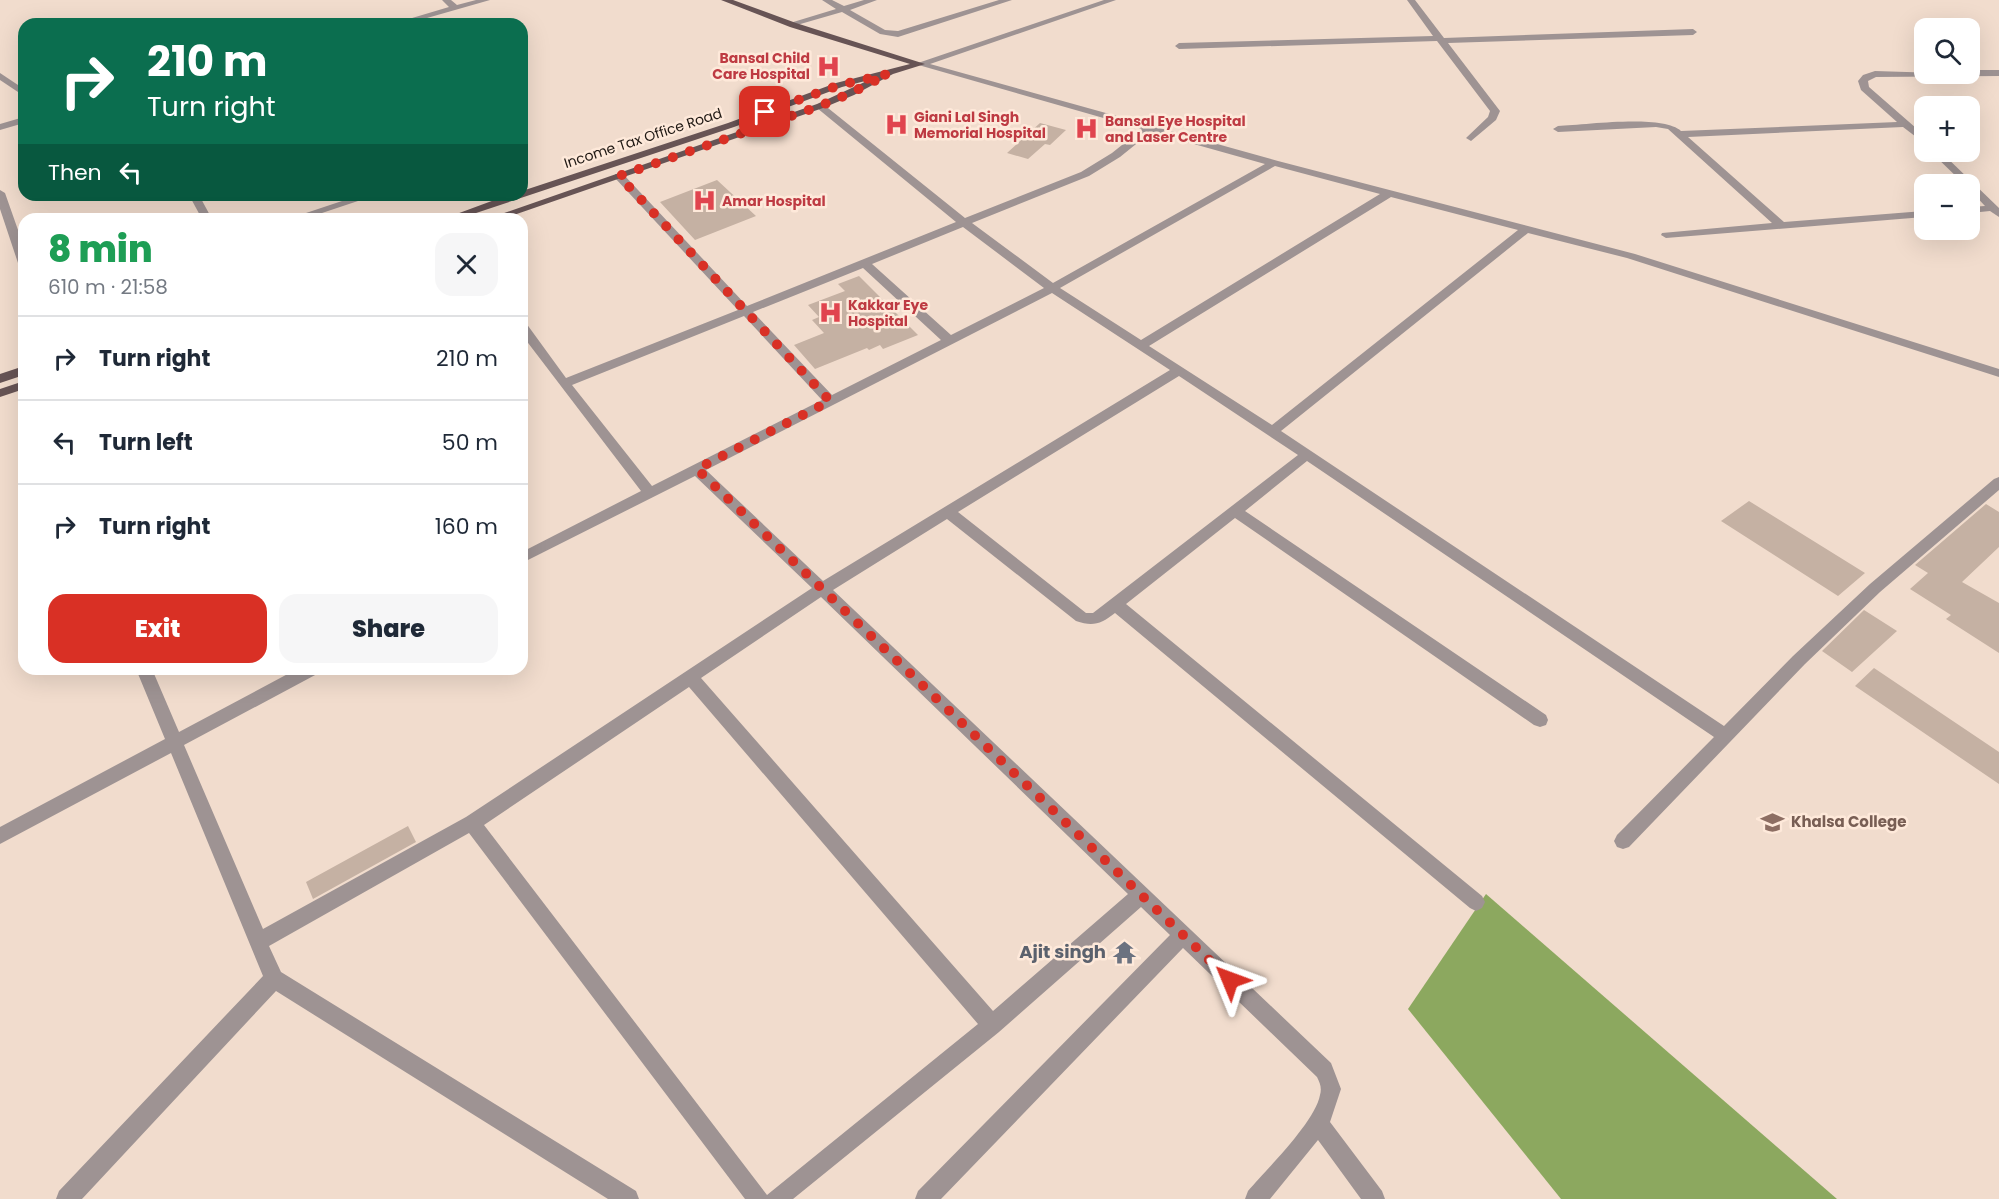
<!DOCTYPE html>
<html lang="en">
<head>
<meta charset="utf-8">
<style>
	:root { --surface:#fff; --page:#f6f6f7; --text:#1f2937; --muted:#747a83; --line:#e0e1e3; --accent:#d93025 }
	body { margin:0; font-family:Poppins,sans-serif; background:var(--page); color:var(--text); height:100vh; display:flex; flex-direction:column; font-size:22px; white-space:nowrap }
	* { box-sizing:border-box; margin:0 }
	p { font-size:20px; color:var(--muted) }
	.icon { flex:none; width:33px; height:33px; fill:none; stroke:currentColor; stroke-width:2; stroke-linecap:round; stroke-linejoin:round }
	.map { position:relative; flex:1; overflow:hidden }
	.drawer { position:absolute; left:18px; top:213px; width:510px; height:462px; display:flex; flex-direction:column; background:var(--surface); border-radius:18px; box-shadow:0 6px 24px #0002 }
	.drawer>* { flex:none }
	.banner { position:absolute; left:18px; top:18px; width:510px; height:183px; border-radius:18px; box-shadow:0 6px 24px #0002; background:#0b6e4f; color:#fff; overflow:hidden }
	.controls { position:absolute; left:1914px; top:18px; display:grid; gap:12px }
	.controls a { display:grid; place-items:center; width:66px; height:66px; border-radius:12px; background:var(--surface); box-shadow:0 6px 24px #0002; font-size:30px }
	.pin { position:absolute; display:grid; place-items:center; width:51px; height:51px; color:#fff; margin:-26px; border-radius:12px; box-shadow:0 3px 9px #0006 }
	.me { position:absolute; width:66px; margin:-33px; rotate:314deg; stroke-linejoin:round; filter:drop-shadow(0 0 4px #0008) }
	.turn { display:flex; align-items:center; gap:21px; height:126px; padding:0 30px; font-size:27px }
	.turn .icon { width:78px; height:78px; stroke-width:2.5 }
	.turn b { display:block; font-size:42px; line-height:51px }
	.then { display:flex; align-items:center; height:57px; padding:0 30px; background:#0003; gap:12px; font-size:22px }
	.round { display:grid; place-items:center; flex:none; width:63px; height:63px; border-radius:18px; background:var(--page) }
	.summary { display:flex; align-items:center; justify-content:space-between; height:102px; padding:0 30px }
	h1 { font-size:36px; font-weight:800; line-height:45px; color:#1e9e55 }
	.action { display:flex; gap:12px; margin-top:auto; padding:12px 30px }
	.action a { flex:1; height:69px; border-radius:18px; background:var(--accent); color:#fff; font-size:24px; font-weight:800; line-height:69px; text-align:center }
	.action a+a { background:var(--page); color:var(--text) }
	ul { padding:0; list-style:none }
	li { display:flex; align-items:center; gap:18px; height:84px; padding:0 30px; border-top:2px solid var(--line) }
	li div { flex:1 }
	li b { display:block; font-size:22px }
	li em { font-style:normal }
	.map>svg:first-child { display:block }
	.forest { fill:#8ca85f }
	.building { fill:#c5b1a3 }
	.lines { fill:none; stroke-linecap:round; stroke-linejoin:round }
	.minor { fill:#9e9393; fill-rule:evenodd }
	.major { fill:#675455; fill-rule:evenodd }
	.route { stroke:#d93025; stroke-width:10; stroke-dasharray:0 18 }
	.labels { text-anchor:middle; stroke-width:5; stroke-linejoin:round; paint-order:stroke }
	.far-health-label { font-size:14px; font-weight:bold; fill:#be3a42; stroke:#fee9da; text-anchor:start }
	.far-street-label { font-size:14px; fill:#1f1813; stroke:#fee9da }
	.education-label { font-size:15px; font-weight:bold; fill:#785e54; stroke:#fee9da; text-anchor:start }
	.near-worship-label { font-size:18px; font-weight:bold; fill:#5b616d; stroke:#fee9da; text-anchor:end }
</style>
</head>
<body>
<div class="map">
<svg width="1999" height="1199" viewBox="0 0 1999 1199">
	<rect width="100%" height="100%" fill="#f1dccd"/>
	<path class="forest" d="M1486,894l351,305h-276l-153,-190z"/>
	<path class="building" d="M1040,123l26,7 -16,15 -5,-1 -17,15 -21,-6z
		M717,180l39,36 -61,24 -35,-38z
		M859,276l59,59 -35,14 -3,-4 -11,5 -2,-2 -52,21 -21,-24 30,-12 -12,-13 7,-3 -11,-12 37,-14 -7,-7z
		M1749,501l116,72 -27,23 -117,-75z
		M1986,504l13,8v35l-37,35 37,21v50l-53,-34 5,-4 -41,-26 18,-16 -13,-8z
		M1864,610l33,21 -45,41 -30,-21z
		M1874,668l125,84v32l-144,-98z
		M408,826l8,16 -103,57 -7,-17z"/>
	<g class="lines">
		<path class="minor" d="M442,0h9l6,5 19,-5h14l-84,24h-14l57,-17z
			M822,0h10l12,6 20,-6h13l-27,10 35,20 13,1 101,-31h13l-114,37 -18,-3 -38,-22 -52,15v-4l46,-14z
			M1104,0h12l-186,64 348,97 357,93 364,115v8l-372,-119 -99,-25 -247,198 443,295 69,-70 77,-72 124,-105 5,-2v13l-119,102 -75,72 -176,183 -6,2 -6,-2 -3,-6 3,-6 97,-98 -407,-276 -62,50 301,204 2,5 -2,5 -6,2 -6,-2 -299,-207 -109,86 356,292 3,6 -3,6 -6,3 -6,-3 -355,-295c-14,11 -22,14 -39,8l-129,-102 -114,71 498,473 10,26 -11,33 52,69 3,8h-24l-43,-59 -48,59h-25l3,-8c19,-22 67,-69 72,-96 2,-7 0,-12 -3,-18l-134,-129 -242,251h-26l3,-8 252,-256 -29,-28 -142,125 -206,167h-48l-276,-366 -200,113 12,26 355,219 3,8h-31l-332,-208 -194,208h-26l3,-8 204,-215 -92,-223 -171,91v-17l165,-88 -29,-70h16l27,63 118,-63h22l-2,5 -133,71 79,184 203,-112 346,-229 -117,-112 -173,87v-11l119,-61 -119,-156v-13l4,1 40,55 172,-68 -123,-132v-4h8l124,132 209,-84 -139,-114v-4h6l142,114 116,-46 31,-19 30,-24 -227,-65zM1151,132l114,32 -212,119 -81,-60 117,-47 31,-19zM1275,166l105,28 -239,146 -81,-52zM1391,197l127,33 -246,195 -123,-79zM963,227l81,61 -93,47 -79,-71zM863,268l78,72 -109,55 -79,-83zM1052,293l118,77 -347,211 -117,-111zM744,316l78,84 -170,86 -80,-101zM1179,376l119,79 -205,158h-7l-128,-101zM821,597l307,297 -135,117 -292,-333zM689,687l289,337 -211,171 -283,-370z
			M1407,0h8l29,38 249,-9 4,3 -4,3 -245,8 52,68 -4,9 -25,21 -5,-3 22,-21 2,-6 -53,-70 -258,8 -4,-3 4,-3 254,-7z
			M289,20l5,4h-9z
			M1970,70h29v6l-123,1 -8,4 1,6 55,48v8l-21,-16 -215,10 96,85 140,-11v6l-258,21 -5,-3 1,-2 110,-10 -104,-94 -12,-2 -98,5 -5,-3 5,-3c28,-1 104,-12 123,5l216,-9 -36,-32 -3,-9 5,-6 12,-4 95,3z
			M0,73l24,16v7l-24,-16z
			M24,117v6l-24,7v-6z
			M1931,152h10l58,56v9l-9,-6 -20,2v-6l15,-1 -15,-16v-6h-6z
			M0,190l5,3 19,54v19l-6,-3 -18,-54z
			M189,195h10l13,24h-10z
			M360,195h16l-72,24h-16z"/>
		<path class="major" d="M721,0h12l63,23 129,41 -32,10 -39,21 -31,13 -321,111h-15l330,-115 52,-24 -27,7 -108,40 -276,92h-15l65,-24h14v-4l206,-68 108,-40 74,-19 -120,-37z
			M24,366v9l-24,8v-9z
			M24,381v8l-24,8v-8z"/>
	</g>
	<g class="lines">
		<path class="route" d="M765,112l75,-27 48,-11 -37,19 -31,13 -201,70 211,225 -133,68 533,511"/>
	</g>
	<defs>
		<symbol id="hospital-bare" viewBox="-9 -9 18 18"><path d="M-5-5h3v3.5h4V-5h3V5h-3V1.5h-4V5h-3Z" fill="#e0444e" stroke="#fee9da" stroke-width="2.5" paint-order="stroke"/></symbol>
		<symbol id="university-bare" viewBox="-9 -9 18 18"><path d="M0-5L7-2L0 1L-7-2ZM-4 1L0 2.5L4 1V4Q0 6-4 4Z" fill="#8d6e63" stroke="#fee9da" stroke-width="2.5" paint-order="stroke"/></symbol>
		<symbol id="temple-bare" viewBox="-9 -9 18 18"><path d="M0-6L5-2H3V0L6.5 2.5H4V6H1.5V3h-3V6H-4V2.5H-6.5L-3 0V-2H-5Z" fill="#6b7280" stroke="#fee9da" stroke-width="2.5" paint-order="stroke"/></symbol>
	</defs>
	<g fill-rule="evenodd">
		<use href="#hospital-bare" x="812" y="50" width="33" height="33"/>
		<use href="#hospital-bare" x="880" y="108" width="33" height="33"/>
		<use href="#hospital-bare" x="1070" y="112" width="33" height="33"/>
		<use href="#hospital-bare" x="688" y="184" width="33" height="33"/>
		<use href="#hospital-bare" x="814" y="296" width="33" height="33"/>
		<use href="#university-bare" x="1756" y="806" width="33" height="33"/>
		<use href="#temple-bare" x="1108" y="936" width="33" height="33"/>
	</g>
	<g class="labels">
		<g class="far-health-label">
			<text x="810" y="63" text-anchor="end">Bansal Child<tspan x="810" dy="16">Care Hospital</tspan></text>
			<text x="914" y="122">Giani Lal Singh<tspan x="914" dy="16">Memorial Hospital</tspan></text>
			<text x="1105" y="126">Bansal Eye Hospital<tspan x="1105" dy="16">and Laser Centre</tspan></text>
			<text x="722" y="206">Amar Hospital</text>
			<text x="848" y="310">Kakkar Eye<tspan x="848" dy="16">Hospital</tspan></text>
		</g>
		<g class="far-street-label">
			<text transform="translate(643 138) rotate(-18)" y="5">Income Tax Office Road</text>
		</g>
		<g class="education-label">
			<text x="1791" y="827">Khalsa College</text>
		</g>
		<g class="near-worship-label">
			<text x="1106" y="958">Ajit singh</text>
		</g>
	</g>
</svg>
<div class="controls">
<a><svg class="icon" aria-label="search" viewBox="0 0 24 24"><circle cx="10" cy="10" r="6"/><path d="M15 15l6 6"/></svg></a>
<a>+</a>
<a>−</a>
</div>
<div class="pin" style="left:765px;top:112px;background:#d93025"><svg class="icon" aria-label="arrive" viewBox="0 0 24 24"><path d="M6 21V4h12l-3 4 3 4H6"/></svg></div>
<svg class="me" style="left:1230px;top:980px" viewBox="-20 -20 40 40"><path d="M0-17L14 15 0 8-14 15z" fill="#d93025" stroke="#fff" stroke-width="4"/></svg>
<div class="banner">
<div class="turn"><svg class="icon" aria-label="right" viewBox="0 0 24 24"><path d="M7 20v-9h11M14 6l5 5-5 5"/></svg><div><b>210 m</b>Turn right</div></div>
<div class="then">Then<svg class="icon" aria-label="left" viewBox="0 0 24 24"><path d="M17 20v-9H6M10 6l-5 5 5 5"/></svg></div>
</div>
<section class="drawer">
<div class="summary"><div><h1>8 min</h1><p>610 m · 21:58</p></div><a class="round"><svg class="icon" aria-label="close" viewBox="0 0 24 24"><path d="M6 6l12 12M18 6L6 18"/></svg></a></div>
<ul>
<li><svg class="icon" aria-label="right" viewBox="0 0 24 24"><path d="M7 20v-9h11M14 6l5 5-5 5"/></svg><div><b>Turn right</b></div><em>210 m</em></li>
<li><svg class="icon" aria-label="left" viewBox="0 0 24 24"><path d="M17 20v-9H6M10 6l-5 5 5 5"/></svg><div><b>Turn left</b></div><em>50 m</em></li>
<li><svg class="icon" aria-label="right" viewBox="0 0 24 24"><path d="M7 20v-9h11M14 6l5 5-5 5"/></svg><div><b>Turn right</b></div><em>160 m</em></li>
</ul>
<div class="action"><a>Exit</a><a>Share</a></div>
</section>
</div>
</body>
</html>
